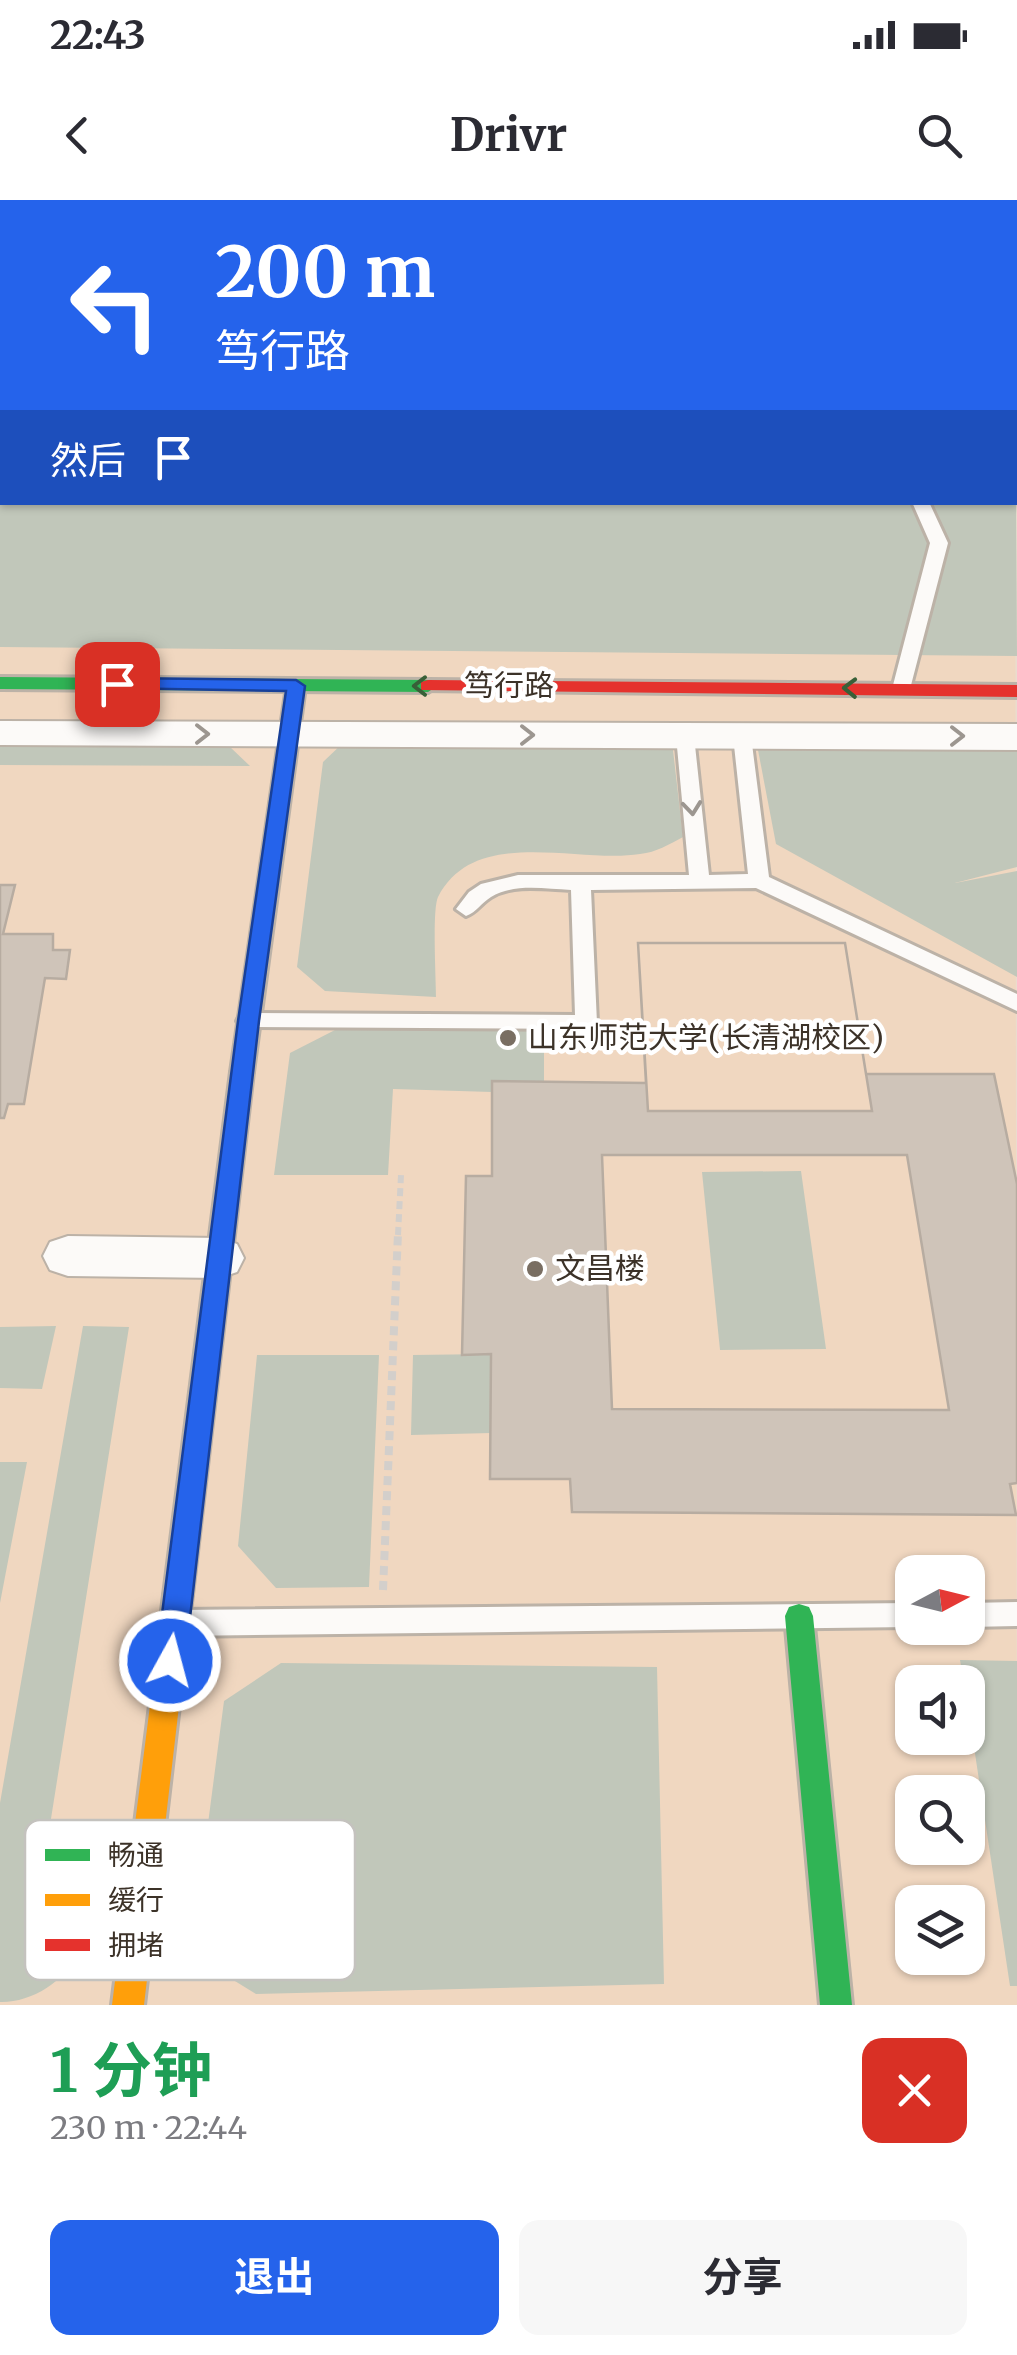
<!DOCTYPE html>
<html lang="zh">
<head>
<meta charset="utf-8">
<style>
	:root { --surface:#fff; --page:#f7f7f7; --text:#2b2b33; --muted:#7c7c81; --accent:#2563eb }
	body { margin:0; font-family:Merriweather,"Noto Sans SC",serif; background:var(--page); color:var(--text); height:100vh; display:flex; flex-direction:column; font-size:38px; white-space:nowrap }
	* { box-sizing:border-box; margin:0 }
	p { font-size:32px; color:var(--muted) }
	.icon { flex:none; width:55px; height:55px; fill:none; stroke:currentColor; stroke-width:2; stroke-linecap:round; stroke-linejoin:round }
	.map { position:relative; height:1805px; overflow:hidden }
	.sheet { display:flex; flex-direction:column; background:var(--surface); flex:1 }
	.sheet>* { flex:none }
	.top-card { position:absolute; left:0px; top:0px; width:1018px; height:305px; box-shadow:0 2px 8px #0004; background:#2563eb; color:#fff; overflow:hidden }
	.needle { width:65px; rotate:83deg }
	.fabs { position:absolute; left:895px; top:1355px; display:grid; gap:20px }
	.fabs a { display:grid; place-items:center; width:90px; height:90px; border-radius:20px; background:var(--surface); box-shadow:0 2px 8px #0004; font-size:50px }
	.pin { position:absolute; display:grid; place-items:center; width:85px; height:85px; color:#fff; margin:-42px; border-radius:20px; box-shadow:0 5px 15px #0006 }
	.me { position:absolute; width:110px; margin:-55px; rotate:7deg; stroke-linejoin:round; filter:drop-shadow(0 0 8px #0008) }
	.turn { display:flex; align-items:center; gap:35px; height:210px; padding:0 50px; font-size:45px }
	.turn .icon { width:130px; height:130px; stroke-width:2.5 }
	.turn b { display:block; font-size:70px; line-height:85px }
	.then { display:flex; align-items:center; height:95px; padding:0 50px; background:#0003; gap:20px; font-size:38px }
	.round { display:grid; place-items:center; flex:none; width:105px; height:105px; border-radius:20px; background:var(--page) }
	.summary { display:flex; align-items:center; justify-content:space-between; height:170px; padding:0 50px }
	h1 { font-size:60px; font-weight:700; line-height:75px; color:#1e9e55 }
	.primary-button { display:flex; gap:20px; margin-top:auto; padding:20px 50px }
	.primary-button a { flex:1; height:115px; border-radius:20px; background:var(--accent); color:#fff; font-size:40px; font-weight:700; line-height:115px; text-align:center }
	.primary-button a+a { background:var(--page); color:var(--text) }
	.status { display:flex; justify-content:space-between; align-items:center; height:70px; padding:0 50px; background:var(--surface); direction:ltr }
	.status svg { height:28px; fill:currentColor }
	header { display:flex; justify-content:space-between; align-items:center; height:130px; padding:0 50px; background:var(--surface); font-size:45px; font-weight:700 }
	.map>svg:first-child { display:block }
	.built { fill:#f0d7c0; fill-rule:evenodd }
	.green { fill:#c1c7ba }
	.building { fill:#cfc4b9; stroke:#b7aca1; stroke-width:2.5; fill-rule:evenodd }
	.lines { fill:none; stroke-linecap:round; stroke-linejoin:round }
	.lane-casing { stroke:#bcb2a7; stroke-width:6 }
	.street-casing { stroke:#bcb2a7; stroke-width:4 }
	.fast-casing { stroke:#bcb2a7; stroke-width:6 }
	.slow-casing { stroke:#bcb2a7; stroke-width:6 }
	.jam-casing { stroke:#bcb2a7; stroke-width:6 }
	.path-far1 { stroke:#d3cfcb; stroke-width:6; stroke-dasharray:8 5; stroke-linecap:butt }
	.path { stroke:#d3cfcb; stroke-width:8; stroke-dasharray:9 6; stroke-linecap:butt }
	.lane { fill:#fcfaf8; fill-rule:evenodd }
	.street { fill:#fcfaf8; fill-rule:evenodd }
	.fast { fill:#30b455; fill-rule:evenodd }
	.slow { fill:#ff9f0a; fill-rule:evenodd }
	.jam { fill:#e5322d; fill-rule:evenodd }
	.oneway { stroke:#386038 }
	.oneway2 { stroke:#9c9690 }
	.route { fill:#2563eb; stroke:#184099; stroke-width:2.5 }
	.poi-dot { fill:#796e62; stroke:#fff; stroke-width:4 }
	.labels { text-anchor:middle; stroke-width:9; stroke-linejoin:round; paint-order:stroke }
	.street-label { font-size:30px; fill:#3c3228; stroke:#fff }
	.poi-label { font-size:30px; fill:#3c3228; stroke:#fff; text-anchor:start }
	.key { fill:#fff; stroke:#c4c2be; stroke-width:2.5 }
	.key-label { font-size:28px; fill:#3c3228 }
</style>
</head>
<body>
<div class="status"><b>22:43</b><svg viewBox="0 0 49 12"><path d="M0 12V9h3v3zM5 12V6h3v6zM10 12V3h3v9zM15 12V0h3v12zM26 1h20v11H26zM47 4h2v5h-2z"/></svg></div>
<header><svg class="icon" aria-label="back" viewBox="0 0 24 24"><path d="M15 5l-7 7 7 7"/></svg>Drivr<svg class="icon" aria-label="search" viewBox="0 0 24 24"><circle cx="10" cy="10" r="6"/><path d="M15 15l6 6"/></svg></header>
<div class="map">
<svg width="1017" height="1805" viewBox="0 0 1017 1805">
	<rect width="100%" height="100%" fill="#eadcce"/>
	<path class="built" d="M1015,95l2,1710h-1017v-1701l2,198h1013zM912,1372h56v56h-56zM912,1482h56v56h-56zM912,1592h56v56h-56zM912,1702h56v56h-56z"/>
	<path class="green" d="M0,129l2,173h1013v-152l2,306 -1017,-9z
		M0,539l229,7 21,20 -250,-1z
		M344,542h309l20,8 10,87c-15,8 -26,15 -43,17 -62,10 -165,-29 -202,43 -6,13 -2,81 -2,100l-111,-6 -28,-24 26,-205z
		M758,550l259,1v116l-62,16 62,-12v106l-241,-133z
		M335,830h209v51h-51l-1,11 -99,-3 -5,86h-114l16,-122z
		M801,971l25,178 -106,1 -18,-178z
		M56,1126l-14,63 -42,-1v-61z
		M83,1126l46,1 -89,561h49c-4,21 -5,45 -12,64 -11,30 -47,51 -77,50v-199z
		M491,1154v79l-80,2 2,-80z
		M257,1155h122l-10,232 -93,1 -38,-42z
		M0,1262h27l-27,141z
		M960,1460l57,1v325h-7l-42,-279v-25h-4z
		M281,1463l376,4 7,317 -408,10 -65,-40 33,-253z"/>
	<path class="building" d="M0,685h15l-12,49h50v16h17l-4,29 -21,-1 -21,126h-16l-4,14h-4z
		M638,743h207l21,131h128l23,110v299l-7,1 6,31 -444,-3 -2,-33h-80l1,-125 -29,1 4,-179h26v-95l154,2zM602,955h305l42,255 -337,-1z
		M638,743h207l27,168h-224z"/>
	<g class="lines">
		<defs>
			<path id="lane" d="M912,302h17l19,41 -38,146 -9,6 -9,-6 38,-146z
				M685,530l9,6 15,139 39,-1 -15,-138 9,-6 9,6 18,141 248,117v17l-261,-123 -165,2 6,133 -3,6 -354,-2 -3,-6 3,-6 8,-2 327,2 -4,-125c-26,-1 -57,-7 -80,7 -10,6 -14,15 -25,19l-10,-7 13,-17 12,-8 37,-9h171l-13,-139z
				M1017,1402v24l-49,1v-24z
				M912,1403v24l-733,9 -10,-4 -4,-9 4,-9 10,-4z"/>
			<path id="street" d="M0,521l1017,3v26l-1017,-5z
				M68,1036l151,2 18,6 7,14 -7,14 -18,6 -151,-2 -18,-6 -7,-14 7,-14z"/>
			<path id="fast" d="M1015,58h2v8h-2z
				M0,477l428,3 9,6 -9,6 -428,-3z
				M242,864l11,8 -61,523 -4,9 -10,3 -10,-3 -4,-9 67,-523z
				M799,1404l10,3 4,9 39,389h-32l-35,-389 4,-9z"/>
			<path id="slow" d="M296,480l9,6 -52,386 -11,8 -11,-8 56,-386z
				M178,1383l10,3 4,9 -48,410h-32l52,-410 4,-9z"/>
			<path id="jam" d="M0,58h2v8h-2z
				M428,480l589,5v12l-596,-7v-8z"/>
		</defs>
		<use href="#lane" class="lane-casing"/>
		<use href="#street" class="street-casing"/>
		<use href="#fast" class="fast-casing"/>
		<use href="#slow" class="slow-casing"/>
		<use href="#jam" class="jam-casing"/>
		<path class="path-far1" d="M398,1035l3,-60"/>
		<path class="path" d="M383,1390l15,-357"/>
		<use href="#lane" class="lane"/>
		<use href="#street" class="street"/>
		<use href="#fast" class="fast"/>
		<use href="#slow" class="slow"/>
		<use href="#jam" class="jam"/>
	</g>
	<defs><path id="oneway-chevron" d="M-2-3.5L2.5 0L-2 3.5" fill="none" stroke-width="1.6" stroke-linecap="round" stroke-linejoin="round" transform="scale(2.5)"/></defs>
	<g class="oneway">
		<use href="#oneway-chevron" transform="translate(420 486) rotate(180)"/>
		<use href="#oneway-chevron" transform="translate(850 488) rotate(-179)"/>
	</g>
	<g class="oneway2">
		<use href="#oneway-chevron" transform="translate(202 534)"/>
		<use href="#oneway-chevron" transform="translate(527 535)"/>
		<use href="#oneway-chevron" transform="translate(957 536)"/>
		<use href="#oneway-chevron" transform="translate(692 608) rotate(84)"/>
	</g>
	<path class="route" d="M117,478l179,2 9,6 -46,335 -74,640 -5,9 -10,4 -9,-4 -5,-9 82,-640 48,-330 -175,-3 -3,-4z"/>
	<g class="poi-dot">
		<circle cx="508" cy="838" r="10"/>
		<circle cx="535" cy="1069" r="10"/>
	</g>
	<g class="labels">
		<g class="street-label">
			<text x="509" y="496">笃行路</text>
		</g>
		<g class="poi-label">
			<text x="528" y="848">山东师范大学(长清湖校区)</text>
			<text x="555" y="1079">文昌楼</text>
		</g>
	</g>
	<rect x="25" y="1620" width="330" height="160" rx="15" class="key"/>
	<rect x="45" y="1649" width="45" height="12" fill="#30b455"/>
	<rect x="45" y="1694" width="45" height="12" fill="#ff9f0a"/>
	<rect x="45" y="1739" width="45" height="12" fill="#e5322d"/>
	<g class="key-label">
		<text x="108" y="1665">畅通</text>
		<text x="108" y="1710">缓行</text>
		<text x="108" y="1755">拥堵</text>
	</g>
</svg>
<div class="fabs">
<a><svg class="needle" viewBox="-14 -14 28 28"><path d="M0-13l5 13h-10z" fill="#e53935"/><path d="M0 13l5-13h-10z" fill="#7c7c81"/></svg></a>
<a><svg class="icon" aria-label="sound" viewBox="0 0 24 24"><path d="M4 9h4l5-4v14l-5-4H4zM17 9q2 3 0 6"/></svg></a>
<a><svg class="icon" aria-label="search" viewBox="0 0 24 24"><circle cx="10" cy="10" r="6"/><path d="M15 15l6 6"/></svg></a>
<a><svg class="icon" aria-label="layers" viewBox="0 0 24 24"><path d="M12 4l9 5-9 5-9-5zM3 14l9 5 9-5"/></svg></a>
</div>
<div class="pin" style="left:117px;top:484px;background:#d93025"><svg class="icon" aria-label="arrive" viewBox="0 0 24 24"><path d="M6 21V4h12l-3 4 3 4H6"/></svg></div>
<svg class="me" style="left:170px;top:1461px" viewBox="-20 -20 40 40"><circle r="17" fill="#2563eb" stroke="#fff" stroke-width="3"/><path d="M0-11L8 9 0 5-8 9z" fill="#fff"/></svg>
<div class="top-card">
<div class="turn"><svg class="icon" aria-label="left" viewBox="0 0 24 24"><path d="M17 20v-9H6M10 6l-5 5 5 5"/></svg><div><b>200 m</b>笃行路</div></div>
<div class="then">然后<svg class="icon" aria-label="arrive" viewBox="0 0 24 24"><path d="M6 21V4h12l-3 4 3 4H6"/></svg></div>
</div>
</div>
<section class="sheet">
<div class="summary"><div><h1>1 分钟</h1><p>230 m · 22:44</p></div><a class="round" style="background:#d93025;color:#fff"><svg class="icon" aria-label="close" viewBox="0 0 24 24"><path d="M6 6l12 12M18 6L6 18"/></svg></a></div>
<div class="primary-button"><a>退出</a><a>分享</a></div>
</section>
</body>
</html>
